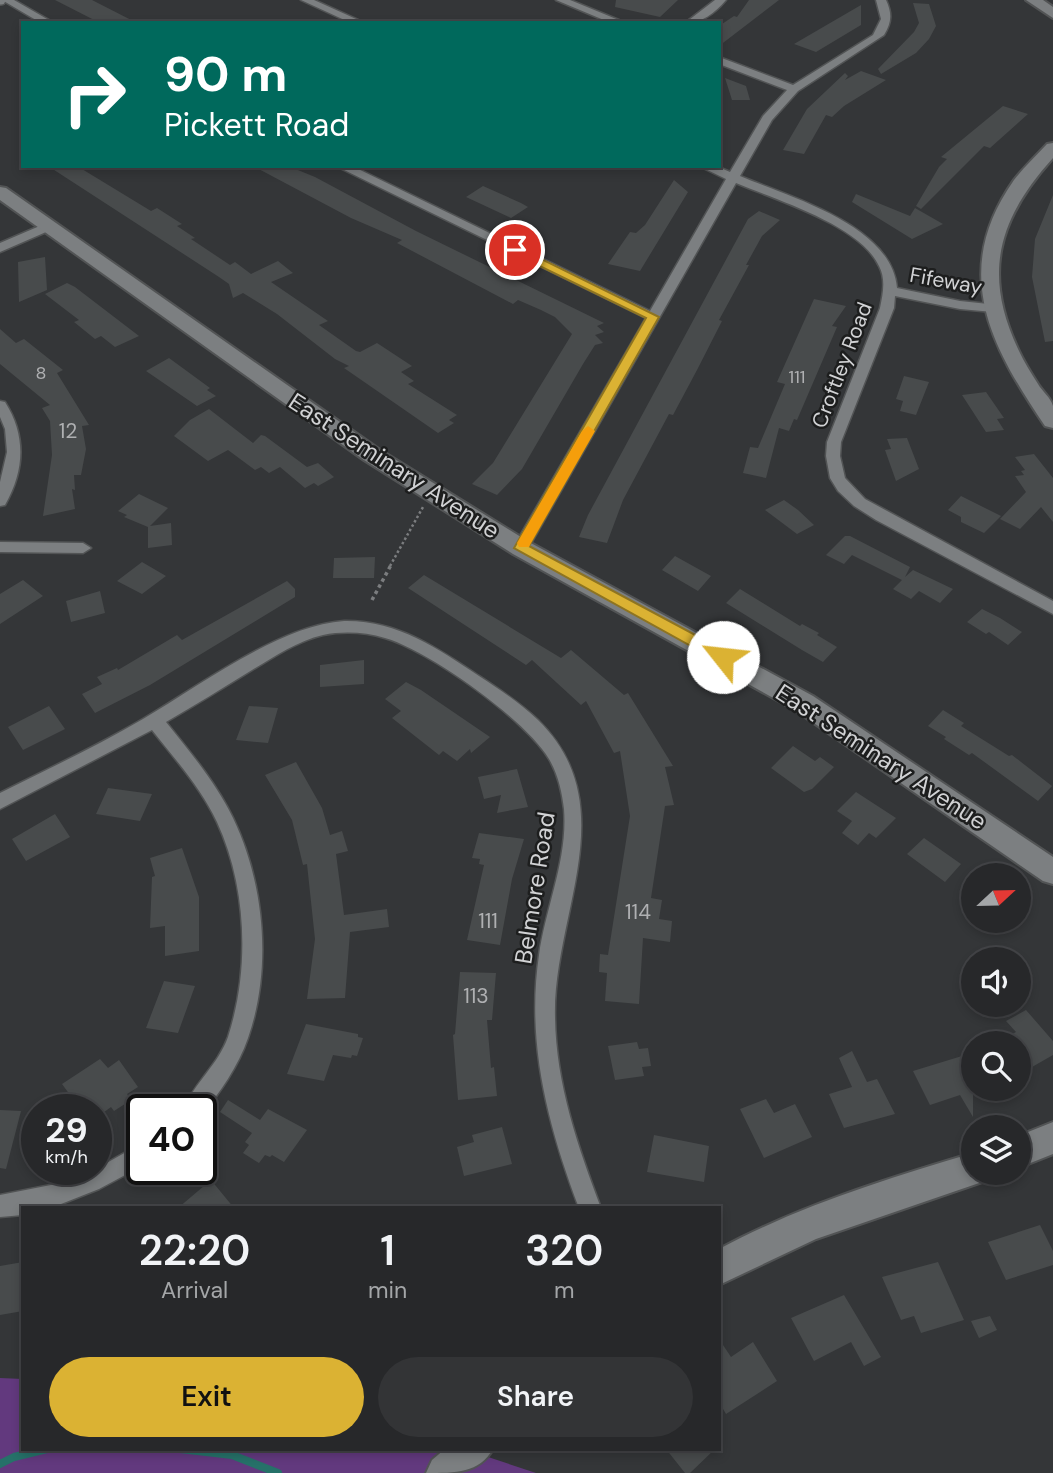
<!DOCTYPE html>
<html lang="en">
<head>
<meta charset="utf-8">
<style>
	:root { --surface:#27282a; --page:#333436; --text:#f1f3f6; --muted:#a4a6a8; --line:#434447; --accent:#dbb233 }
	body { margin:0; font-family:"DM Sans",sans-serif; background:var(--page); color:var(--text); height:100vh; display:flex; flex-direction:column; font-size:26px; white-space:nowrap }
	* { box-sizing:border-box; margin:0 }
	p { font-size:23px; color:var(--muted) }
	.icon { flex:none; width:38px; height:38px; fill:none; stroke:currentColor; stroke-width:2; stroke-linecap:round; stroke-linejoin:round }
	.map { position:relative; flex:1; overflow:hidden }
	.side { position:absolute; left:21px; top:1206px; width:700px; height:245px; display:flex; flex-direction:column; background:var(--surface); border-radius:0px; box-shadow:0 4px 10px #0003,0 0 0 2px var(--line) }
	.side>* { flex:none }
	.guide { position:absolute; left:21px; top:21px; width:700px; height:147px; border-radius:0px; box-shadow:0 4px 10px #0003,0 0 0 2px var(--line); background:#00695c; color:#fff; overflow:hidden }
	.needle { width:46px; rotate:68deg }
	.tools { position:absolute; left:961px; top:863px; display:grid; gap:14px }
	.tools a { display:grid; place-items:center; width:70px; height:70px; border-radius:50%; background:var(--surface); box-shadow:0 4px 10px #0003,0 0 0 2px var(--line); font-size:35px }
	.speed { position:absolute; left:21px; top:1094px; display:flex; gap:14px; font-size:35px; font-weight:700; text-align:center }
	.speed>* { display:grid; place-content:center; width:91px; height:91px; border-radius:50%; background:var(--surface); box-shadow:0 4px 10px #0003,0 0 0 2px var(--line); line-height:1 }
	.speed small { font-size:18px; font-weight:400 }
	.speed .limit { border:4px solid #111; border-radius:10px; background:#fff; color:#111 }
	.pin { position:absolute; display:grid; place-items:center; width:60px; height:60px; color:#fff; margin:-30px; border:4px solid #fff; border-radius:50%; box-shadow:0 2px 7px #0007 }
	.me { position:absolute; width:77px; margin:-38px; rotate:299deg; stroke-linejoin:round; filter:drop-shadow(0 0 5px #0008) }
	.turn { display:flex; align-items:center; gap:24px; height:147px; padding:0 28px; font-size:32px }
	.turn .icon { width:91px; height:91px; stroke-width:2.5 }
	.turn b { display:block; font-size:49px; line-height:60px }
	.eta { display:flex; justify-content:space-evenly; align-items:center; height:119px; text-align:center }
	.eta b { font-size:42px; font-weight:600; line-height:49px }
	.action { display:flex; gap:14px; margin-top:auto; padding:14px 28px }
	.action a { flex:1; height:80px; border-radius:42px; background:var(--accent); color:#111; font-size:28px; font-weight:600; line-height:80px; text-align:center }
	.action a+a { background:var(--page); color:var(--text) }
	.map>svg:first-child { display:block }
	.green { fill:#62397e }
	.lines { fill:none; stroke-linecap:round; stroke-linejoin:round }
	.stream { stroke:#267169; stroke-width:8 }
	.building { fill:#484b4c }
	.lane-casing { stroke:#525455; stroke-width:12 }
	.street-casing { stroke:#525455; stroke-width:3 }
	.secondary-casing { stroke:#525455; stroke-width:4 }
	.path-far1 { stroke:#7b7d7f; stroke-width:2.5; stroke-dasharray:2.5 2.5; stroke-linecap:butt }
	.path { stroke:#7b7d7f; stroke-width:3.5; stroke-dasharray:3.5 3.5; stroke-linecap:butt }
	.lane { stroke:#7c7f81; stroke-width:9 }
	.street { fill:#7c7f81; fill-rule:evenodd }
	.secondary { fill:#7c7f81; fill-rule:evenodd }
	.route { fill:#dbb233; stroke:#8e7421; stroke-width:2 }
	.slow { fill:#f59e0b }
	.labels { text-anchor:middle; stroke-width:5; stroke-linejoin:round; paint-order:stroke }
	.far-number-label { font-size:18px; fill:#afb0b2 }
	.far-street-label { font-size:21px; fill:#d1d2d4; stroke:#1d1e1e }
	.number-label { font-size:21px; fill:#afb0b2 }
	.street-label { font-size:24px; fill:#d1d2d4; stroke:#1d1e1e }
</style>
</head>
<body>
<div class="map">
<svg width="1053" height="1473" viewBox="0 0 1053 1473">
	<rect width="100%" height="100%" fill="#343638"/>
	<path class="green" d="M0,1378l23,1v70h441l72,24h-536z"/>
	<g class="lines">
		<path class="stream" d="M180,1449l52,6 46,18
			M0,1464l14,-7 33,-8"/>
	</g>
	<path class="building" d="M55,0h37l45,23h-37z
		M616,0h62l-18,17 -45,-10z
		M749,0h30l-60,46v-20l15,-10 3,1z
		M913,3l16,1 7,22 -7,13 -13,14 -35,21 -3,-5 36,-37 5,-9z
		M861,5v20l-45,27 -22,-8z
		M861,71l25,9 -42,26 -12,11 -6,-2 -22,39 -21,-4 24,-41 38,-36 3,3 -3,4z
		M725,78l21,8 4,14h-18z
		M1003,106l25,8 -38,34 -6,-2 -63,63 -5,-3 23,-39 8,-8 -6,-2z
		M48,166h29l74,45 6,-3 25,16 -5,2 18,12 -4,1 39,26 5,-3 16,12 27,-13 15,12 -22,9 57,39 -9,4 37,26 4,1 17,-9 35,23 -11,6 13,9 -6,3 49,31 -8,5 5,3 -16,10 -94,-65 5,-2 -14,-7 -58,-45 -34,-21 -10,5 -4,-14 -10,-7z
		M253,166h35l27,11 101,54 188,92 -7,3 7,6 -9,3 8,8 -8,2 -12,19 -61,105 -25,26 -25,-11 21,-21 79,-129 -17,-17 -14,-7 -23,-10 -5,4 -116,-61 5,-3 -51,-22z
		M674,180l14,12 -48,79 -32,-7 22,-32 6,1 9,-8z
		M483,186l38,17 7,4 -17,11 -45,-21z
		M856,194l54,22 5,-8 28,16 -31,15 -60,-37z
		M1053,195v146l-8,1 -13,-65 3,-38z
		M759,211l21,9 -18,16 -16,29h3l-30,55 3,1 -25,49 -24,45 -4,-1 -46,86 -16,43 -28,-6 9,-22 160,-296z
		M45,257l2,33 -28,12 -1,-40z
		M67,283l8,4 64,49 -24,11 -14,-11 -6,3 -21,-17 5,-2 -34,-26z
		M814,299l32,7 -14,20 5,1 -40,93 -3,-1 -5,12 -10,-3 -13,50 -23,-5 7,-26 8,1 27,-64 -8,-2z
		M0,329l16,14 8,-4 39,31 -6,3 32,52 -7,1 4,23 -5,26h-7l1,15 -3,-1 3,20 -32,7 9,-61 -2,-34 -8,-13 8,-3 -50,-41z
		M169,358l41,30 -3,2 9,6 -19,10 -51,-35z
		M904,376l25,6 -13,33 -16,-4 3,-10 -7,-2z
		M986,392l18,26 -7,1 7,11 -18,2 -24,-37z
		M209,409l44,34 8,-8 4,1 42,31 11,-4 16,14 -16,9 -4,-3 -9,5 -25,-21 -11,6 -8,-6 -6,3 -27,-20 -20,11 -34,-25 16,-16z
		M907,438l12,31 -23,12 -11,-31 6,-1 -4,-10z
		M1034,454l19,24v44l-12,-15 -21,22 -20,-10 26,-27 -11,-16 9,-1 -3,-4 4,-1 -10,-13z
		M139,494l29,14 -18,18 21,-3 1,22 -24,3v-21l-24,-10 3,-2 -9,-4z
		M961,496l40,20 -17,17 -23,-11v-5l-13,-7z
		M784,500l14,10 16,15 -17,9 -32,-24z
		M845,536h5l60,31 -5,10 8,-7 40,19 -13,14 -21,-12 -8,8 -18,-10 9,-9 -50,-25 -8,9 -18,-9z
		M675,556l36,20 -13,15 -36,-21z
		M375,557l-1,21h-41l1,-20z
		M142,562l24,14 -24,18 -25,-13z
		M424,575l137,83 10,-8 53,45 4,-2 45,73 -8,1 9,38 -9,1 -14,92 11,2 -3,19 13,2 -2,21 -27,-4 -4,66 -34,-3 2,-28 -8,-1 1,-18 8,1 22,-139 -10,-65 -6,2 -28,-52 -5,4 -49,-45 -6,5 -118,-77z
		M23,580l20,16 -43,28v-30z
		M287,581l8,8v8l-145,88 -55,28 -13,-19 20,-10 -5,-7 20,-9 1,2 59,-35 5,5z
		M740,589l60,37 2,-2 17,9 -2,2 20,12 -14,15 -21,-12 -76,-47z
		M100,591l5,22 -34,9 -5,-21z
		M982,609l18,9 22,14 -14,13 -19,-13 -3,2 -19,-12z
		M364,660v24l-44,3v-22z
		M406,682l15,8 69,47 -19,16 -1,-4 -13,12 -14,-10 -4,4 -47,-37 9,-7 -16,-12z
		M49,706l16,23 -42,21 -15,-23z
		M249,706l29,2 -10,35 -32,-3z
		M943,710l21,13 -3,3 48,30 3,-1 40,31 -14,15 -66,-48 -3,2 -25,-16 2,-2 -18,-11z
		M793,746l22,15 5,-4 14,10 -22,22 -8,3 -33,-24z
		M296,762l26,46 8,27 12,-4 6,20 -12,3 8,61 43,-6 2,18 -39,5 -5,66 -38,1 8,-60 -8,-75 -4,1 -11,-45 -27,-45z
		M517,769l11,38 -31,6 4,-18 -17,4 -6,-22z
		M108,788l44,6 -12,27 -44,-7z
		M856,792l40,26 -20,20 -7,-5 -11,12 -16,-12 10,-12 -15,-10z
		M55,814l15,23 -44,24 -14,-22z
		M479,833l45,6 -12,40 -12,66 -33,-5 17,-75 -5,-1 1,-5 -8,-1z
		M924,838l37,26 -16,18 -38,-28z
		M182,848l17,49v54l-34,5v-30l-15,2 2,-51 3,-1 -5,-18z
		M460,972l36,1 -4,47h-5l4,48 3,-1 3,29 -39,4 -5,-65 2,-1z
		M164,981l31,5 -17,47 -32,-5z
		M1026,1010l27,31v14l-35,20v-32h-22l20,-11 -10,-11z
		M306,1024l52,10v3l5,1 -6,18 -5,-1 -1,3 -18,-3 -9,26 -37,-7z
		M637,1042l2,7 9,-1 3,18 -9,1 2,9 -29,4 -7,-34z
		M852,1051l15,31 10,-3 18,35 -51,14 -15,-34 23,-7 -13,-29z
		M962,1056l11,20v41l-13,-22 -30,10 -17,-34z
		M100,1059l8,9 11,-8 19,27 -11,7 4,6 -17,11 -3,-4 -15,11v-8h-15l-19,-26z
		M766,1099l8,14 21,-9 17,33 -48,21 -24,-49z
		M228,1100l32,20 8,-11 39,21 -23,32 -12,-7 -2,2 -5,-2 -6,8 -16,-10 6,-8 -4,-3 7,-9 -32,-21z
		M0,1110l21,1 -15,58 -6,-1z
		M502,1127l10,37 -48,12 -7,-29 17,-5 -2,-7z
		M654,1135l55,11 -5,36 -57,-10z
		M211,1180l23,28h-56z
		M1040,1225l13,26v14l-47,15 -18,-38z
		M23,1262v49l-23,4v-49z
		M938,1262l26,58 -43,13 -7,-17 -13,4 -19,-43z
		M844,1295l37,62 -17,9 -13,-24 -37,19 -23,-43z
		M990,1316l7,14 -18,8 -8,-17z
		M719,1339l12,18 22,-15 24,39 -51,33 -7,-12z
		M666,1449h49l-25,24h-5z"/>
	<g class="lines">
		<defs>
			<path id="lane" d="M0,0h1"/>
			<path id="street" d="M2,0h12l40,23h-13z
				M301,0h13l51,23h-14z
				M556,0h14l56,23h-15z
				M715,0h11c-11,13 -24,23 -41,23z
				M876,0h10c6,13 6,22 -2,35l-86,56 -26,29 -32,56c49,21 152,49 157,112l63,13 38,4v6l-5,1 -33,-3 -65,-13 -1,12 -53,134 -1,14 5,22 20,21 188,102v13l-177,-94 -22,-14 -16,-15 -8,-13 -4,-22 1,-14 53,-134c3,-14 6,-29 -1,-42 -19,-41 -103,-66 -143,-83l-210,369h-10l-3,-4 133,-230 -310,-152h16l298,145 76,-132 -27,-13h17l14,6 33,-56 24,-26 -68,-26v-7l74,28 80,-50 8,-16z
				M49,222l4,1v6l-53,23v-9z
				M0,401l5,1c21,33 20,68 0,103l-5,1v-24l7,-30 -2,-23 -5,-12z
				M0,542l83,1 8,5 -8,5 -83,-1z
				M344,621c53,-1 93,27 135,55 20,13 41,27 59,44 88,86 14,196 17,298 1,66 23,129 46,190h-22c-31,-82 -53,-165 -40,-253 7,-49 29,-96 25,-146 -2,-17 -6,-35 -15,-50 -23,-39 -121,-109 -164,-121 -20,-6 -42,-7 -62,-3 -26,6 -49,22 -71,35 -29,18 -57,35 -86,52 25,31 50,61 67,96 32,67 39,151 15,220 -10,29 -28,54 -47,78v-6h-18c11,-27 35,-45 45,-73 22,-68 19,-150 -11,-215 -16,-34 -42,-63 -65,-92l-152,79v-16c48,-24 97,-47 143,-74 56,-33 137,-94 201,-98z
				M142,1143v23l-43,23 -43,17 -33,2v7l-23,2v-22l56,-11 40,-15z"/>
			<path id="secondary" d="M1026,0h17l10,7v11z
				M1053,143v15c-55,61 -71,116 -34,193 5,11 12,22 19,33 4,7 13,14 15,22 0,6 0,15 0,22l-8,-2c-55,-81 -95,-155 -31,-246 10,-13 22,-24 33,-36z
				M0,187l6,1 374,262 149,92 284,154 240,161v27l-10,-3 -248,-171 -282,-156 -149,-94 -364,-260z
				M1053,1122v32l-35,14v-32z
				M973,1153v19h15l-3,9 -169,58 -97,46v-36c80,-43 167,-70 254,-96z
				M445,1449h48c-14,24 -37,24 -67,24l6,-13z"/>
		</defs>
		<use href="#lane" class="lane-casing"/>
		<use href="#street" class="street-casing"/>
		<use href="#secondary" class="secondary-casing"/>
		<path class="path-far1" d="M390,566l33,-59"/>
		<path class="path" d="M372,600l19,-35"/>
		<use href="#lane" class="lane"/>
		<use href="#street" class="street"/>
		<use href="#secondary" class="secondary"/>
	</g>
	<path class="route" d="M511,248h8l140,69 -130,229 200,107 2,4 -2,4h-11l-204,-113 132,-230 -135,-66z"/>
	<path class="slow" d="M588,426l7,5 -64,112 -2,4h-10l-2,-4 65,-112z"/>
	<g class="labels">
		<g class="far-number-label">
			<text x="41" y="379">8</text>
			<text x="797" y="383">111</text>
		</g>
		<g class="far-street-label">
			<text transform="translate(946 281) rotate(10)" y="7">Fifeway</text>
			<text transform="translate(842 365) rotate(-69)" y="7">Croftley Road</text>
		</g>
		<g class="number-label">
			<text x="68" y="438">12</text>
			<text x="638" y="919">114</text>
			<text x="488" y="928">111</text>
			<text x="476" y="1003">113</text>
		</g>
		<g class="street-label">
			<text transform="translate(394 466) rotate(33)" y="8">East Seminary Avenue</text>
			<text transform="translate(881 757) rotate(33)" y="8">East Seminary Avenue</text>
			<text transform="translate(535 888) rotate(-81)" y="8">Belmore Road</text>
		</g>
	</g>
</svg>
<div class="tools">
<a><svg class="needle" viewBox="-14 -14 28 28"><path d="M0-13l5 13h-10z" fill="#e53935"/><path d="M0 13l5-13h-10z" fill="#a4a6a8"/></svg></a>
<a><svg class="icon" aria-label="sound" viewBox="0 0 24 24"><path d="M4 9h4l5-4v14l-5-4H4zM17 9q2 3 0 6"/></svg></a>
<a><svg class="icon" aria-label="search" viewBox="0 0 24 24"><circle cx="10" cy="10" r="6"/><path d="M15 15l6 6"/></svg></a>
<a><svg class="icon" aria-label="layers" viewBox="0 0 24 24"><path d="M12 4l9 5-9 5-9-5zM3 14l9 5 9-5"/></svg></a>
</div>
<div class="speed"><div>29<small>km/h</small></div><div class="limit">40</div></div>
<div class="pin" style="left:515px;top:250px;background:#d93025"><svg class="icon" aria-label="arrive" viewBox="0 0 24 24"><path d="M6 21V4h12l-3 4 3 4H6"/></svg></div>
<svg class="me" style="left:723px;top:657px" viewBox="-20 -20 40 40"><circle r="19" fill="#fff"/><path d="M0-13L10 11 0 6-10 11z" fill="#dbb233"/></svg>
<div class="guide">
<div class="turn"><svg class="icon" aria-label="right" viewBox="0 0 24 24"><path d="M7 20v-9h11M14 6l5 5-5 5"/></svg><div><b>90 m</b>Pickett Road</div></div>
</div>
<section class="side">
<div class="eta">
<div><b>22:20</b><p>Arrival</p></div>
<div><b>1</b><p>min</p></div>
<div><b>320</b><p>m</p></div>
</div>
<div class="action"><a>Exit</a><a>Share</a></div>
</section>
</div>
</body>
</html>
